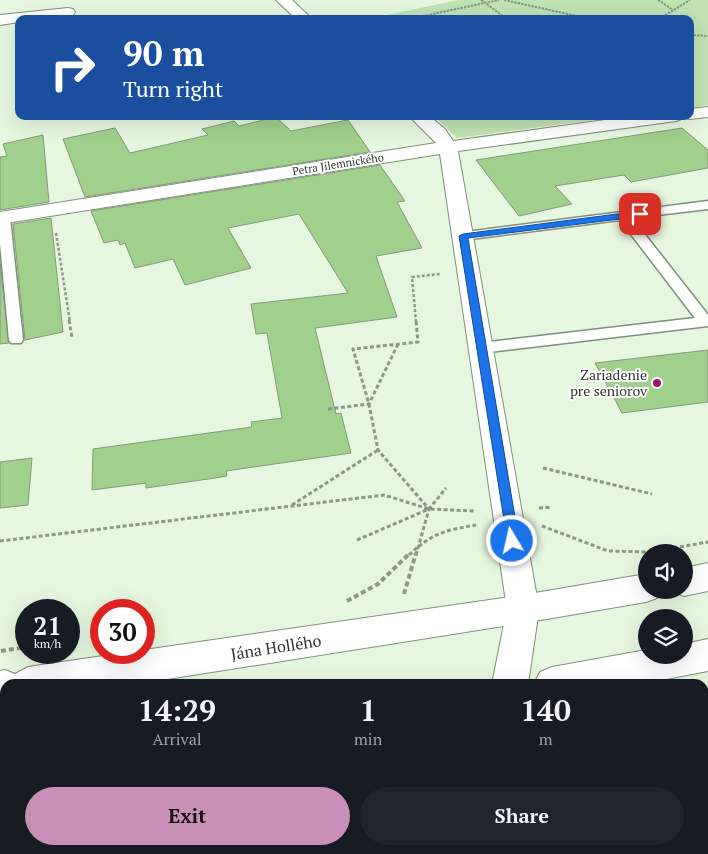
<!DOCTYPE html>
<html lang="en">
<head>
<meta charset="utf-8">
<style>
	:root { --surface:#171b24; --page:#20242c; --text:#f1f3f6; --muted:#9ea1a6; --accent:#c88fb7 }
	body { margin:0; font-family:"PT Serif",serif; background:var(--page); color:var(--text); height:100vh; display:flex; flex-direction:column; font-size:19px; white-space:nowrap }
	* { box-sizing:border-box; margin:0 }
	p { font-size:16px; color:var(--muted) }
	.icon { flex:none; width:28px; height:28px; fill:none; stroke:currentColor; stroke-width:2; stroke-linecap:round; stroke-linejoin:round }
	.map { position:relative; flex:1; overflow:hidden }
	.drawer { position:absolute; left:0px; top:679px; width:709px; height:176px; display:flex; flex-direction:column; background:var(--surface); border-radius:15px 15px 0 0; box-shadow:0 5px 20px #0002 }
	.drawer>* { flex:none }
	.guide { position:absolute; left:15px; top:15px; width:679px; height:105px; border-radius:10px; box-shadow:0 5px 20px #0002; background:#1a4fa0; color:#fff; overflow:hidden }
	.fabs { position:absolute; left:638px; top:544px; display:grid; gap:10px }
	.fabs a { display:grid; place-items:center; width:55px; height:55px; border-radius:50%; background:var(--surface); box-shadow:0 5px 20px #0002; font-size:25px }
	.speed { position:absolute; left:15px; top:599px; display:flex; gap:10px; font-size:25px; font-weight:700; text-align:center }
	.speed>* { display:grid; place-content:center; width:65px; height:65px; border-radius:50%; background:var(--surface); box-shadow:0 5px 20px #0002; line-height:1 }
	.speed small { font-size:12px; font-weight:400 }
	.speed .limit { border:8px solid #d22; background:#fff; color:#111 }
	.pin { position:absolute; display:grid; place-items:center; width:42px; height:42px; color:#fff; margin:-21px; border-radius:10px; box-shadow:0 2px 8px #0006 }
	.me { position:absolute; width:55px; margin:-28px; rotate:351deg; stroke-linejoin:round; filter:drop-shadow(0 0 4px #0008) }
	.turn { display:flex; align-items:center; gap:18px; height:105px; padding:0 25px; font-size:22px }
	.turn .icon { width:65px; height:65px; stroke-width:2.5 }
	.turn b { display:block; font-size:35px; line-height:42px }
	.eta { display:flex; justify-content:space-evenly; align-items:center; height:85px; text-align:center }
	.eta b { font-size:30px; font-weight:800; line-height:35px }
	.action { display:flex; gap:10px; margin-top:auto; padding:10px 25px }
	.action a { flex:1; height:58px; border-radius:30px; background:var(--accent); color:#111; font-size:20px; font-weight:800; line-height:58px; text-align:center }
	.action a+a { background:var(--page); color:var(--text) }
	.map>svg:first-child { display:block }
	.green { fill:#c1e2b3 }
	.building { fill:#a0d08c; stroke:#879781 }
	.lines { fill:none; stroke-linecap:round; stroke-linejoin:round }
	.service-casing { stroke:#7f8f79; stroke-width:3 }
	.minor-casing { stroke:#7f8f79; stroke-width:2 }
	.tertiary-casing { stroke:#7f8f79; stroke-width:2 }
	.path-far3 { stroke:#8c9887; stroke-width:2; stroke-dasharray:2.5 1; stroke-linecap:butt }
	.path-far2 { stroke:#8c9887; stroke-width:2.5; stroke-dasharray:3 2; stroke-linecap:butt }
	.path-far1 { stroke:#8c9887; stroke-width:3; stroke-dasharray:4 2.5; stroke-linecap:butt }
	.path { stroke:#8c9887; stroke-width:4; stroke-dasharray:5 3; stroke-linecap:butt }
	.service { fill:#fff; fill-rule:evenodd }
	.minor { fill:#fff; fill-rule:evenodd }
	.tertiary { fill:#fff; fill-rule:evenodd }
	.route { fill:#1a73e8; stroke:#114b97 }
	.poi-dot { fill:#97146b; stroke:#fefefe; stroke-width:2 }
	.labels { text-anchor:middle; stroke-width:4; stroke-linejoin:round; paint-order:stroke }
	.far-street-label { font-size:11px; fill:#2f362c; stroke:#fefefe }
	.poi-label { font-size:14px; fill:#2f362c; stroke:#fefefe; text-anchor:end }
	.near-street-label { font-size:16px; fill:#2f362c; stroke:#fefefe }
</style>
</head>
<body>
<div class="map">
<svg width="708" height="854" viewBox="0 0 708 854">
	<rect width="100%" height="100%" fill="#e6f7df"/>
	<path class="green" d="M458,0h250v105l-18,3v-89h-322z
		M434,116h190l-167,22z
		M704,703h4v151h-106l-1,-4h103z"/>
	<path class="building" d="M276,117l15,14 57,-11 22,32 -285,45 -22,-58 52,-11 15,25 78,-18 -6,-6 32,-8 5,5z
		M682,128l26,22v18l-77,14 -7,-7 -69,11 17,18 -53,12 -43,-56z
		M43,135l6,67 -49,8v-53l7,-1 -4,-12z
		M380,165l25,36 -8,1 25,46 -46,8 21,61 -82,11 21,86 5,-1 10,40 -125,18 1,5 -12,2 -69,10v-5l-54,7 1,-41 159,-22 -1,-5 31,-4 -15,-85 -11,1 -5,-30 97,-11 -49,-79 -71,14 23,40 -66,17 -12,-26 -38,9 -10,-25 -5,2 -2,-5 -14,3 -13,-32z
		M51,218l12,114 -38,8 -12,-116z
		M0,263l9,80 -9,1z
		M708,350v52l-86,11 -27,-50z
		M32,458l-4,47 -28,3v-46z"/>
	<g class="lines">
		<defs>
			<path id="service" d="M708,201v8l-76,9 76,97v11l-227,27 -5,-1 -2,-4 2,-4 5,-1 214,-25 -75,-98 -157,20 -6,-4 1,-3z
				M4,214l6,4 13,122 -2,3h-10l-2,-3 -9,-97v-28z"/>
			<path id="minor" d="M276,0h16l20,19h-16z
				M68,8l5,1 2,3 -2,3 -24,4h-30v3l-19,3v-10z
				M708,107v10l-18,2 -6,-1 -8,3 -218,30 81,458 -11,75h-36l15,-75 -67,-455 -440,70v-12l436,-69 -27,-27h20l16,13 8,12 181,-25h56v-7z
				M507,850h40v4h-40z"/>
			<path id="tertiary" d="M708,563v28l-24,5 -11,-4 -1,-2h12v-22z
				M646,574v16h15l-4,8 -11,4 -123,21 -387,61h-131v20l-5,1v-34l5,-1 10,4 13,-7 102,-15h14v-2l379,-55z
				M708,639v32l-68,13h-106l6,-12 12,-5 94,-17v5h38v-11z
				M5,735v38l-5,1v-38z"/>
		</defs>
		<use href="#service" class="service-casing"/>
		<use href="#minor" class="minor-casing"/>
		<use href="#tertiary" class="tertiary-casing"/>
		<path class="path-far3" d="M481,0l26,19
			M504,0l86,19
			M658,0l15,10
			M409,19l90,-19
			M659,19l31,-19
			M690,35l18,1"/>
		<path class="path-far2" d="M56,233l14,89
			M416,322l-4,-45 28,-3"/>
		<path class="path-far1" d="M69,320l3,18
			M328,409l41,-5 29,-60
			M543,468l109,26
			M292,505l86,-55
			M539,508l13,-1
			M542,526l66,25 42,1 58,-10
			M357,540l72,-31 17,-21
			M0,541l384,-46 45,14 45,2
			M409,555c23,-22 37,-25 67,-30
			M416,555l13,-46 -51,-59 -9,-46 -16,-55 65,-7 -2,-22"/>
		<path class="path" d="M404,594l12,-41
			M347,601l31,-17 32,-31
			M1,651l25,-4
			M704,778l4,-20
			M694,850l1,4"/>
		<use href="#service" class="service"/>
		<use href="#minor" class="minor"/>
		<use href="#tertiary" class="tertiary"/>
	</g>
	<path class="route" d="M640,211l5,3 -1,2 -176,22 51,303 -2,4 -5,1 -4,-1 -49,-309 4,-2z"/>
	<circle class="poi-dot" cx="657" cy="383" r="5"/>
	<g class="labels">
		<g class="far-street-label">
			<text transform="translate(338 164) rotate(-9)" y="4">Petra Jilemnického</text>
		</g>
		<g class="poi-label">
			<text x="647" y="380">Zariadenie<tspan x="647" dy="16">pre seniorov</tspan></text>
		</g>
		<g class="near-street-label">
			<text transform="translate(276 647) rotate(-9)" y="6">Jána Hollého</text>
		</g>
	</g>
</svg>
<div class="fabs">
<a><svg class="icon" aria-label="sound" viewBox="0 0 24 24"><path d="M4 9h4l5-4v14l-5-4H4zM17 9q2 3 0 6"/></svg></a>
<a><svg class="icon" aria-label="layers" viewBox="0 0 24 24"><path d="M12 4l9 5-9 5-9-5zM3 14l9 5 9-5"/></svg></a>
</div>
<div class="speed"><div>21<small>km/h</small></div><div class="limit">30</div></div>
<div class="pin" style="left:640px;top:214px;background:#d93025"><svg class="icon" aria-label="arrive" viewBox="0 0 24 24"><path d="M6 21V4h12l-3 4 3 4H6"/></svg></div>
<svg class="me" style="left:512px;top:541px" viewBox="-20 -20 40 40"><circle r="17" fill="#1a73e8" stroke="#fff" stroke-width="3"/><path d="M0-11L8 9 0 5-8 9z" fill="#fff"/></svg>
<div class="guide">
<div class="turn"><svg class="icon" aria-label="right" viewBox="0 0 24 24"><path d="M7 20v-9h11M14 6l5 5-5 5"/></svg><div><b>90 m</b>Turn right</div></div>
</div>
<section class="drawer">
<div class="eta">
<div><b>14:29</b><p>Arrival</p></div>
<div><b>1</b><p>min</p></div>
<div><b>140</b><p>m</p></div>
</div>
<div class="action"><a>Exit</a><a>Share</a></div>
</section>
</div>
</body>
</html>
